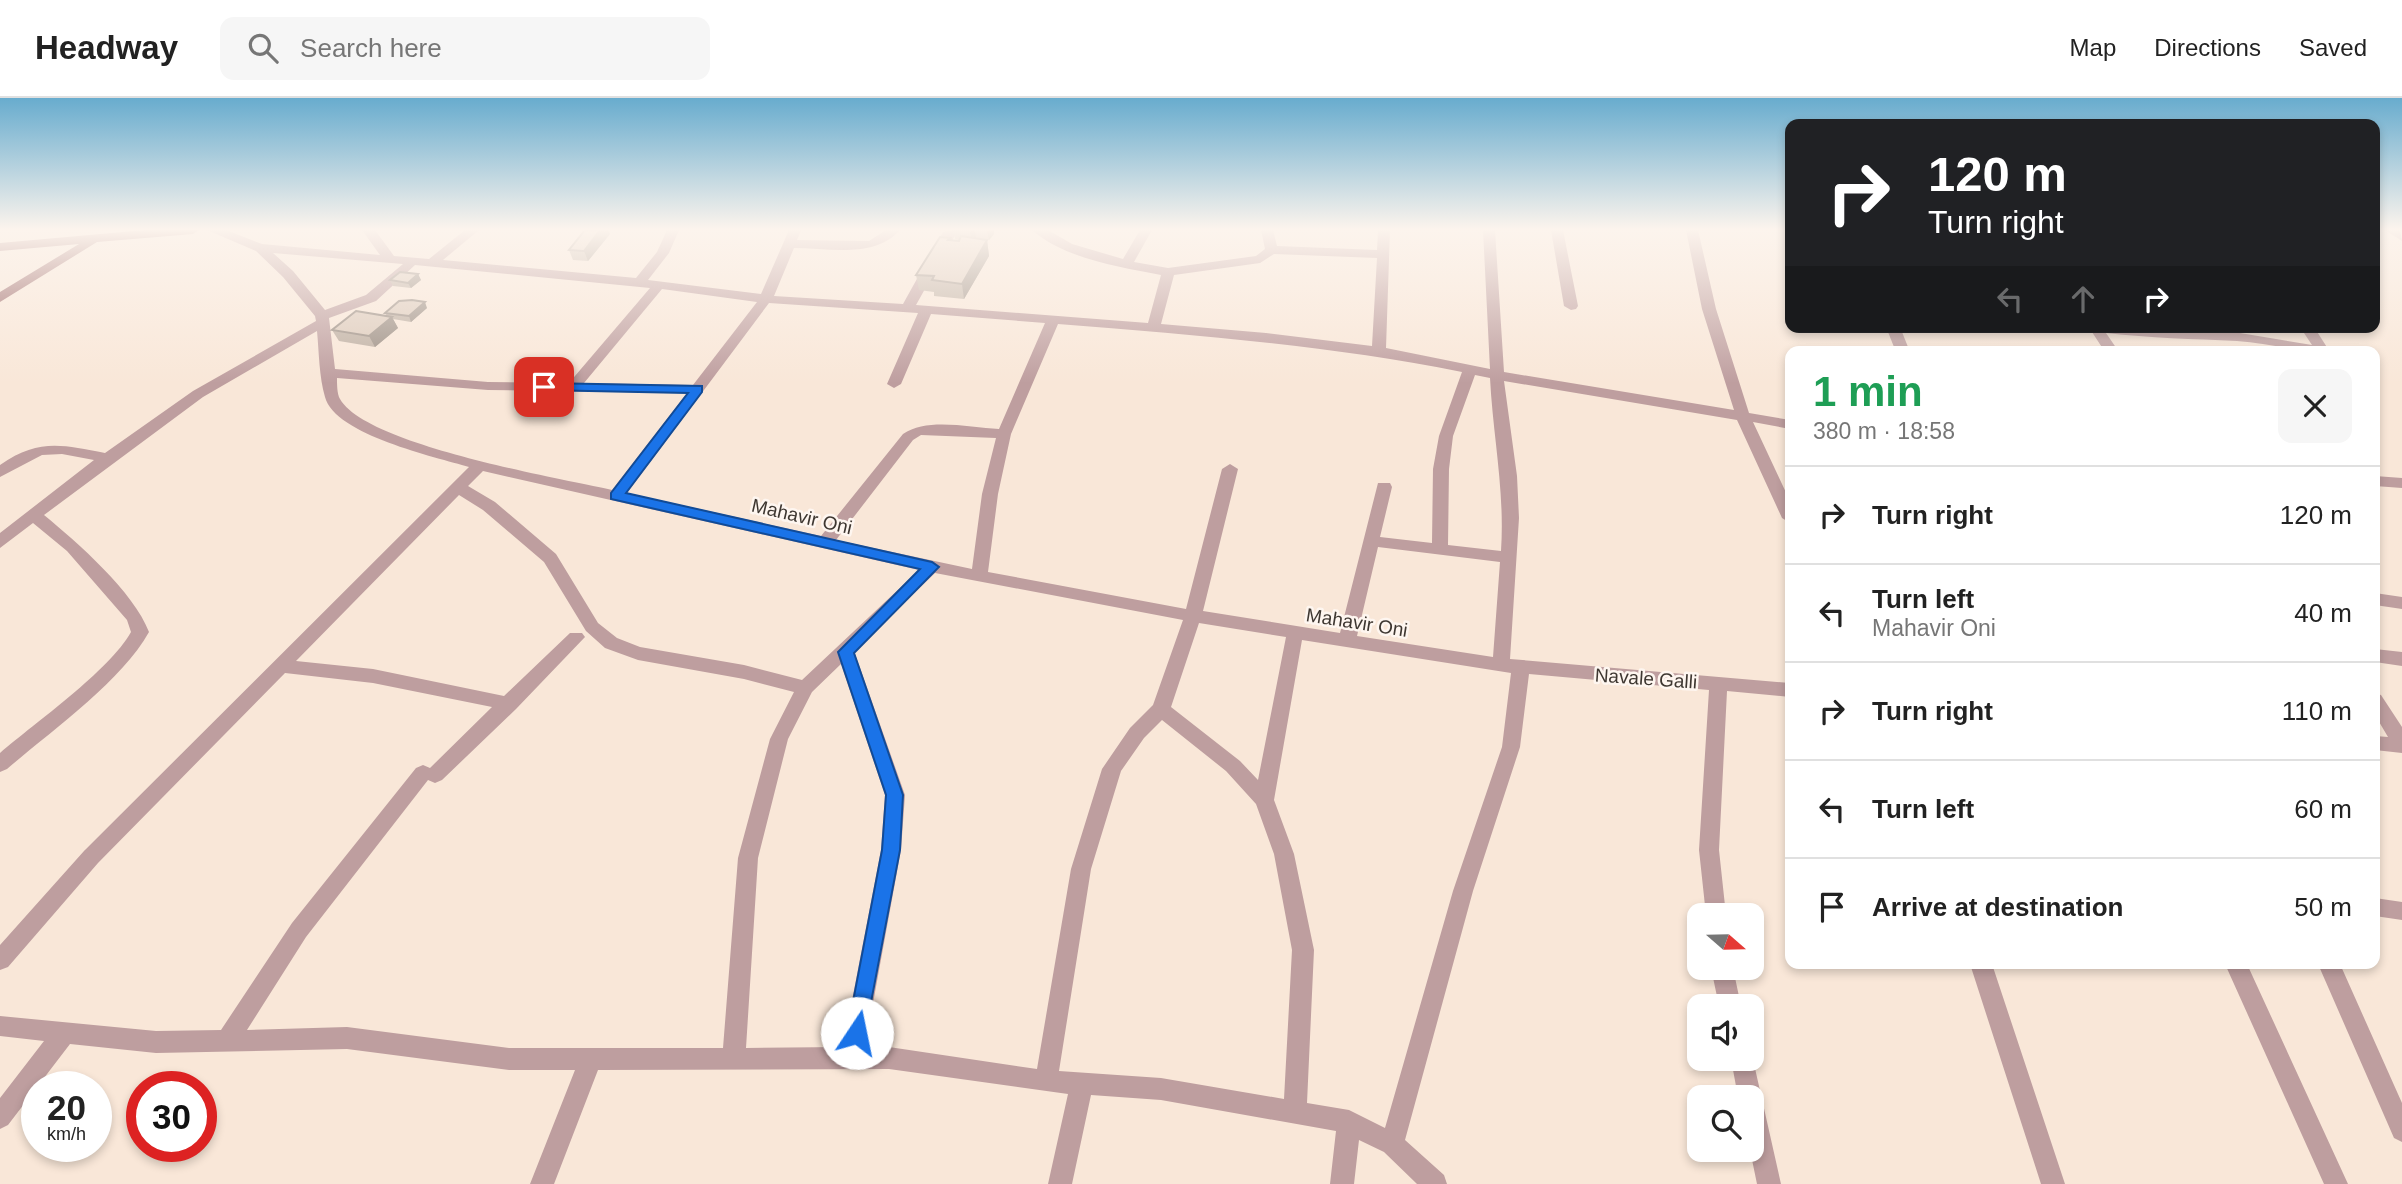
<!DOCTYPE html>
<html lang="en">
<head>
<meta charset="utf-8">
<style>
	:root { --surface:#fff; --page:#f6f6f6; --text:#222; --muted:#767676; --line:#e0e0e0 }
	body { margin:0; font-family:Helvetica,sans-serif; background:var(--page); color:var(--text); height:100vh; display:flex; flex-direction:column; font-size:26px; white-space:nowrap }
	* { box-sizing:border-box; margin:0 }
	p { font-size:23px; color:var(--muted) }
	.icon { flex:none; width:38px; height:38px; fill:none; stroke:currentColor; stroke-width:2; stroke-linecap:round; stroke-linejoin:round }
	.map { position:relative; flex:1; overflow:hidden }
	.drawer { position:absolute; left:1785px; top:248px; width:595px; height:623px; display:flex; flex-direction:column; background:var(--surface); border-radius:14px; box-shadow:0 4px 10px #0003 }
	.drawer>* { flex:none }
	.guide { position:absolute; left:1785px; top:21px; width:595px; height:214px; border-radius:14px; box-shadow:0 4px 10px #0003; background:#202124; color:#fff; overflow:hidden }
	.needle { width:46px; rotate:110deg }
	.fabs { position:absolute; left:1687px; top:805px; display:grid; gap:14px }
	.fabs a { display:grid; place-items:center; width:77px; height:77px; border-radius:14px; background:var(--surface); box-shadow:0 4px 10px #0003; font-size:35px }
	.speed { position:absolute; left:21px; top:973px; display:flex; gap:14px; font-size:35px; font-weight:700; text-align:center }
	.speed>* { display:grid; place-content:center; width:91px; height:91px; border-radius:50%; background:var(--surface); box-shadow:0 4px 10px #0003; line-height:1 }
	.speed small { font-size:18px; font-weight:400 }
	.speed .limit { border:10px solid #d22; background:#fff; color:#111 }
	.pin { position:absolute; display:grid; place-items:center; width:60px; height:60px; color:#fff; margin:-30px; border-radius:14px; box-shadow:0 4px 10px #0006 }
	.me { position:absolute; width:77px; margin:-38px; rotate:11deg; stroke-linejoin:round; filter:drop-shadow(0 0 5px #0008) }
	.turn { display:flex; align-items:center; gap:24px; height:147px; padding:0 28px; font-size:32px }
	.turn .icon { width:91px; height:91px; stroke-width:2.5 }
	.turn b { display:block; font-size:49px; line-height:60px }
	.lanes { display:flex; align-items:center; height:66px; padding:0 28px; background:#0003; justify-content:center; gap:35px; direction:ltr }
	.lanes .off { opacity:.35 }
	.round { display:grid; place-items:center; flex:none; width:74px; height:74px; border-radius:14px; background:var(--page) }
	.head { display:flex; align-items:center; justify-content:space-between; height:119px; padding:0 28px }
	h1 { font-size:42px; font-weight:800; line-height:52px; color:#1e9e55 }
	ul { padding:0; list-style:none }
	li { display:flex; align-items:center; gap:21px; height:98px; padding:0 28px; border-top:2px solid var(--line) }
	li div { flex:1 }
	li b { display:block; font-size:26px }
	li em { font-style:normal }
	header { display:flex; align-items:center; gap:42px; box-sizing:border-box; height:98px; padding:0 35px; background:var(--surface); border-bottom:2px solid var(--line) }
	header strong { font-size:33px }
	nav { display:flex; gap:38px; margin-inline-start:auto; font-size:24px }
	.search { width:490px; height:63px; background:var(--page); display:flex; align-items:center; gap:18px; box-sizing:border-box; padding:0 24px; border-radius:14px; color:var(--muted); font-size:26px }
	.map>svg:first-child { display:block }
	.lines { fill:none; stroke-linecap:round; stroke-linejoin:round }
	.minor { fill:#be9e9f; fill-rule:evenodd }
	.major { fill:#945e60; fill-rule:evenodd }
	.wall { fill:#bdaea1 }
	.shaded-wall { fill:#9a8d83 }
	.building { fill:#dccabb; stroke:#9a8d83; stroke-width:2 }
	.route { fill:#1a73e8; stroke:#114b97; stroke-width:2 }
	.labels { text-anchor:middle; stroke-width:5; stroke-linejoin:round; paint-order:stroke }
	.street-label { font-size:19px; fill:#3e3731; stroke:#fef6f0 }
</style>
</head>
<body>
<header>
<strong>Headway</strong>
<div class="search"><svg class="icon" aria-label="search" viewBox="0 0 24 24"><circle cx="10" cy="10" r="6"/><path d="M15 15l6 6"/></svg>Search here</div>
<nav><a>Map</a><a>Directions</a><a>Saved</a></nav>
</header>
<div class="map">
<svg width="2402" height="1086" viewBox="0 0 2402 1086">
	<rect width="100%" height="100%" fill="#f9e7d8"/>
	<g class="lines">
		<path class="minor" d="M207,132h19l36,14 118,11 -18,-25h13l19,26 35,3 36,-29h14l-36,30 193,18 21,-26 10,-22h12l-10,23 -21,27 113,14 28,-64h12l-4,10 72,1 17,-11h14c-26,29 -71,18 -106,18l-20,48 129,8 40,-72 15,-2 -42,75 232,18 13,-48c-41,-8 -96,-16 -129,-45h16l24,14 51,15 17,-29h12l-18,32 34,6 88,-12 9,-7 -4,-19h12l4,16 100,4 1,-20h12l-4,118 104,21 -7,-139h12l9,142 230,38 -32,-101 -16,-79h12l18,79 33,104 41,7v9l-37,-7 37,79v22l-8,-5 -45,-98 -233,-39 13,95 2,42 -9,141 280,24v14l-63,-6 -8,159 7,65h-20l-7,-65 10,-160 -180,-16 -9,73 -47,144 -68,249 39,35 3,9h-30l-33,-32 -25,-12 -5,44h-24l6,-53 -175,-31 -70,-5 -19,89h-24l20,-90 -179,-25 -291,1 -44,114h-24l45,-114h-66l-162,-21 -191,4 -86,-9 -62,81 -8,4v-31l44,-57 -44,-5v-20l156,15 65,-1 71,-107 124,-155 7,-3 7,3 62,-61 -119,-24 -88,-10 -187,190 -90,104 -8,3v-25l84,-94 385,-384c-33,-10 -134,-32 -144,-70 -6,-20 -6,-45 -8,-66l-114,66 -159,118c33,27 90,77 105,117 -28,50 -98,99 -142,137l-7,3v-19c36,-31 109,-82 131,-121l-4,-12 -60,-69 -34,-28 -33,25v-15l94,-73 -32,-6 -20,1 -42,22v-12c39,-27 62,-20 105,-12l88,-62 123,-70 -1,-5 -32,-39 -27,-26zM273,155l130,11 -37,31 -41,15 -32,-39zM1274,156l103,4 -5,88 -106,-13 -105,-9 13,-49 86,-12zM415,167l235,23 -81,95 -81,-1 -153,-13 -6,-51 47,-17zM662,191l95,13 -64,83 -109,-2zM769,205l149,10 -31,71 7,4 7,-4 30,-70 114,9 -46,106c-29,-1 -71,-12 -96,5l-82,102 -194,-43zM1058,226c136,11 270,21 404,48l-23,64 -6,33 -1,74 -52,-6 12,-50 -2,-4h-12l-38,150 -137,-22 35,-142 -8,-5 -8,5 -36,140 -198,-37 10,-78 13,-60zM1475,277l15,3c3,59 15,113 11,173l-53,-6 1,-76 4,-33zM337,280l151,12 199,3 -75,97c-54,-12 -246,-45 -272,-91 -3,-5 -3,-15 -3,-21zM921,337l75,3 -14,56 -10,75 -136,-29 77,-100zM483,373l436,99 -117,110 -58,-15 -104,-18 -23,-9 -19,-15 -42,-69 -61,-52 -27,-16zM459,397l24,15 61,52 42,69 19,17 33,12 106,19 50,13 -24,47 -32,119 -15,190h-214l-162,-21 -100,3 59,-93 122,-157 7,3 7,-3 74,-71 69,-72 -3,-4h-12l-66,63 -131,-27 -77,-8zM1378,449l122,15 -7,95 -136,-21zM935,475l248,47 -30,85 -23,23 -28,41 -31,100 -34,200 -148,-22h-24l36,-197 4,-55 -51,-144zM1199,525l87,14 -28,143 -18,-19 -69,-54zM1302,542l209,33 -9,74 -49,144 -68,237 -36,-18 -42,-7 7,-153 -20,-96 -20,-54zM841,566l44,131 -4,55 -38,197 -97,1 12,-190 30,-119 24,-47zM1162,622l64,51 30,33 18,50 18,96 -8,149 -123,-21 -102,-7 32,-202 30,-98 23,-33z
			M1551,132h12l15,76 -2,3 -5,1 -7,-4z
			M2385,132h15l2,11z
			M1886,229h14l10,25h-14z
			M2075,229l165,6 72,12 -12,-18h14l16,25c-32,0 -61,-9 -93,-11 -44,-2 -87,-3 -131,-8l13,19h-14l-13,-20z
			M2375,378l27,2v10l-27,-2z
			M2375,495l27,4v12l-27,-4z
			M2375,551l27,3v14l-27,-4z
			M2375,595l6,2 21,32v26l-27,-3v-14l13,1 -13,-22z
			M2375,800l27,4v18l-27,-4z
			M1970,866h22l73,220h-24z
			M2225,866h22l101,220h-24z
			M2318,866h22l62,139v39l-8,-4z
			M1711,870h22l8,38h-22z
			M1752,957l29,129h-24l-7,-34 2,-53h-14l-7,-38h21z"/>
		<path class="major" d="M145,132h54l-6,4 -96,8 -97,60v-10l79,-48 -79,7v-8z"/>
	</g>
	<path class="wall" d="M954,132h40v4l-5,6 -13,-2 -1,1 12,1 2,16 -25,43 -30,-3v-4l-15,-2 -3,-15 34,-37v2l9,1v-1l-4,-1z
		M610,136l-22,27 -15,-1 -4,-10z
		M418,176l3,6 -10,8 -18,-2 -3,-6z
		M427,210l-16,14 -18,-3 5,9 -23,19 -36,-6 -7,-11 55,-14 -2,-3z"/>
	<path class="shaded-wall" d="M600,132h9l1,4 -22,27 -4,-10z
		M971,132h4l1,8 -4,4 -2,-10z
		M987,132h7v4l-5,6z
		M987,142l2,16 -25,43 -2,-15z
		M418,176l3,6 -10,8 -3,-5z
		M425,204l2,6 -16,14 -2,-6z
		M392,219l6,11 -23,19 -6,-11z"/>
	<path class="building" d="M585,132h15l-16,21 -15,-1z
		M961,138l26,4 -25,44 -30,-4 2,-4 -18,-1 24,-38 10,1 -2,2 11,1z
		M400,174l18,2 -10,9 -18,-3z
		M412,202l13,2 -16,14 -24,-3 14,-12z
		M356,213l36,6 -23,19 -37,-6z"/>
	<linearGradient id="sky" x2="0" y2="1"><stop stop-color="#68acce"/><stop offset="0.46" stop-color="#fcf4ed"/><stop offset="1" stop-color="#fcf4ed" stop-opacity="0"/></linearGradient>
	<rect width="2402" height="285" fill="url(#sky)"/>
	<path class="route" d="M544,285l158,3v6l-76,101 306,69 7,5 -85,86 49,142 -3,55 -36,189 -7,3 -7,-3 -3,-6 35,-183 4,-55 -48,-143 82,-83 -309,-70v-6l77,-100 -148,-3v-6z"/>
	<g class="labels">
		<g class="street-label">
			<text transform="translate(802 418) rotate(13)" y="7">Mahavir Oni</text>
			<text transform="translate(1357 524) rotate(9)" y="7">Mahavir Oni</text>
			<text transform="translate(1646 580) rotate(4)" y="7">Navale Galli</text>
		</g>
	</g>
</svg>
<div class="fabs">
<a><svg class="needle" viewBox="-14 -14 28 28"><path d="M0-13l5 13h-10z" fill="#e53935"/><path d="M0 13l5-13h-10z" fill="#767676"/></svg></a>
<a><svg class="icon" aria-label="sound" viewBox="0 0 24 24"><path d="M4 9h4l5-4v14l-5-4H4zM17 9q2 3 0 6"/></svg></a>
<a><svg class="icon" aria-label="search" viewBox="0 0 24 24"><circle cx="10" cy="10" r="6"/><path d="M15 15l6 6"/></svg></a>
</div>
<div class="speed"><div>20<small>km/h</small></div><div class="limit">30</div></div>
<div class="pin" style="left:544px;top:289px;background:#d93025"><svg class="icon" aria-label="arrive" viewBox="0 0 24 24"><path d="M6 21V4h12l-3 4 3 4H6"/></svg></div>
<svg class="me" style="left:857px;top:935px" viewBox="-20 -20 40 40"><circle r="19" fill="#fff"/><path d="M0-13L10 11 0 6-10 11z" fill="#1a73e8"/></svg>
<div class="guide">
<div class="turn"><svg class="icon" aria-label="right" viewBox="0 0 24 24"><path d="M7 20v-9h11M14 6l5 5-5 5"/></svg><div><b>120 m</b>Turn right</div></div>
<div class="lanes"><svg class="icon off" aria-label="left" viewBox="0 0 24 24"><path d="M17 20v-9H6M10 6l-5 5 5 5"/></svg><svg class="icon off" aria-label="ahead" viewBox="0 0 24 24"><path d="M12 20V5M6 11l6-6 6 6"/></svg><svg class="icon" aria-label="right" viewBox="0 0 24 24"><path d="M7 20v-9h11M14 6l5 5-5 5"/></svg></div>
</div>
<section class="drawer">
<div class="head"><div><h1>1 min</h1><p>380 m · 18:58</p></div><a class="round"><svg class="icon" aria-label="close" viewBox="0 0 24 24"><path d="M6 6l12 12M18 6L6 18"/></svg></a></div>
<ul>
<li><svg class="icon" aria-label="right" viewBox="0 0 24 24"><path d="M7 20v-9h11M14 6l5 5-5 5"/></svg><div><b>Turn right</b></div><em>120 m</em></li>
<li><svg class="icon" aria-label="left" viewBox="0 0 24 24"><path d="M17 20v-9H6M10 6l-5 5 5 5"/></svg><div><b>Turn left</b><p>Mahavir Oni</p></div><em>40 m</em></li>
<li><svg class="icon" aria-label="right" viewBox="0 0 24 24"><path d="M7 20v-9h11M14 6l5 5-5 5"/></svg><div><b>Turn right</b></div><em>110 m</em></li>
<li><svg class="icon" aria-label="left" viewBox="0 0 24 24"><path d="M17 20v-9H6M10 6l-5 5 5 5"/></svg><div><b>Turn left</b></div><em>60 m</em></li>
<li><svg class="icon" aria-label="arrive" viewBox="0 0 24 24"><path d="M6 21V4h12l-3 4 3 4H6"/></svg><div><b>Arrive at destination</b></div><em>50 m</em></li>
</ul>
</section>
</div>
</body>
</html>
